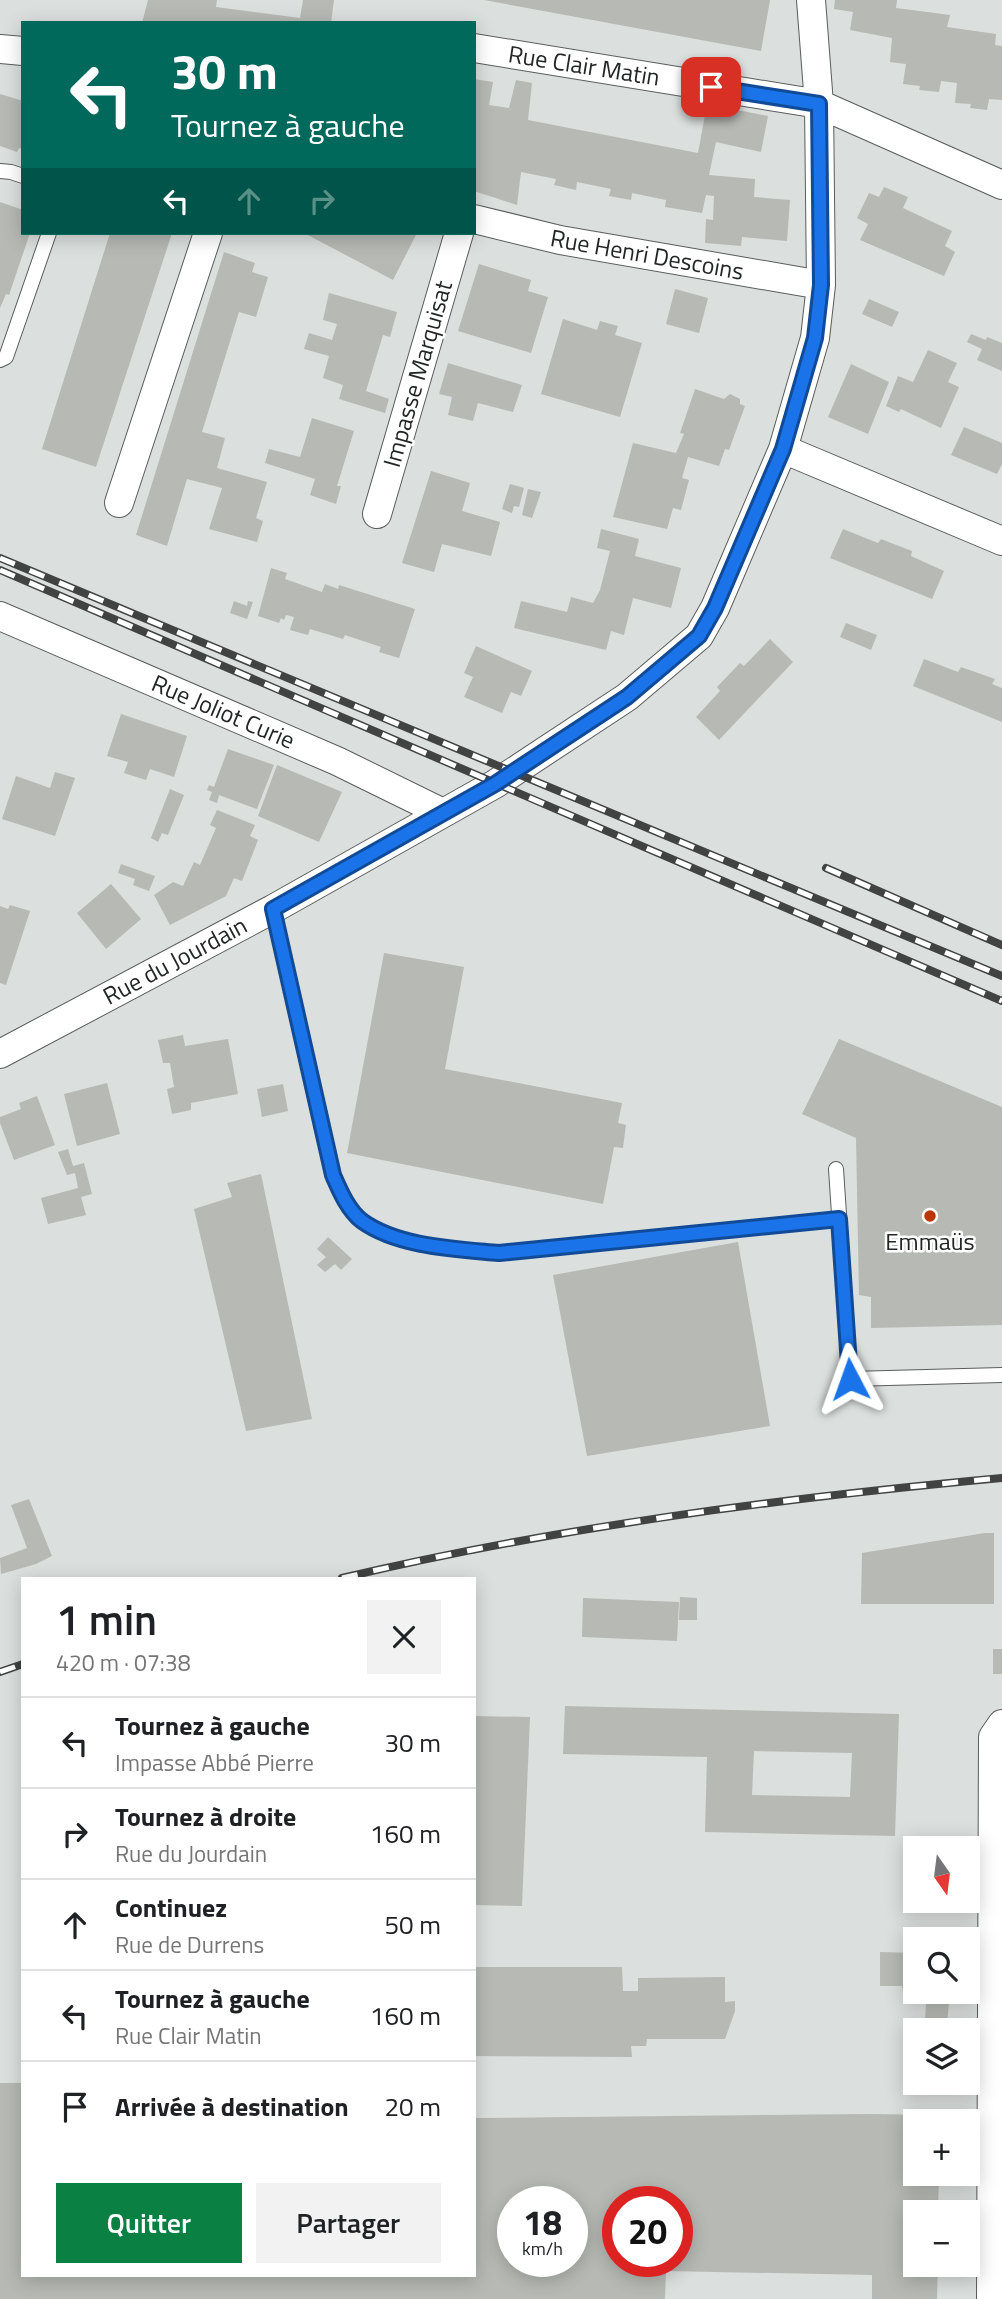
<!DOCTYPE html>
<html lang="fr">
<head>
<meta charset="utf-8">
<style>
	:root { --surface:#fff; --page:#f2f2f2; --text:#202124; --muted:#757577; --line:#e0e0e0; --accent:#0b8043 }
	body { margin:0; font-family:"Titillium Web",sans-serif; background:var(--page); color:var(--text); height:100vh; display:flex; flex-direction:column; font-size:26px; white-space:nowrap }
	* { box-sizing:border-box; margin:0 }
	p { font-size:23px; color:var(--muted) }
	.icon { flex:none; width:38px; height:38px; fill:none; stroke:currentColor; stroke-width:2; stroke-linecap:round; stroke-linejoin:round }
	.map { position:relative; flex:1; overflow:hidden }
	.sheet { position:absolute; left:21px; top:1577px; width:455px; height:700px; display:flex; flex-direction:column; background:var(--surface); border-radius:0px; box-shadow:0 4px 18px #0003 }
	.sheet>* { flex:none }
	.banner { position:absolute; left:21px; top:21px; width:455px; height:214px; border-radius:0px; box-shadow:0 4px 18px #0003; background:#00695c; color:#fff; overflow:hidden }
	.needle { width:46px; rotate:166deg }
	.tools { position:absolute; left:903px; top:1836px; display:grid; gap:14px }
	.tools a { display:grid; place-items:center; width:77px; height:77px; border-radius:0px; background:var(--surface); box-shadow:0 4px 18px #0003; font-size:35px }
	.speed { position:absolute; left:497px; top:2186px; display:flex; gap:14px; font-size:35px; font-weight:700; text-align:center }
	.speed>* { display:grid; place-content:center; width:91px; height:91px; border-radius:50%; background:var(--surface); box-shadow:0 4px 18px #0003; line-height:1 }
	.speed small { font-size:18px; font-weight:400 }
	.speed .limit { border:10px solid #d22; background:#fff; color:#111 }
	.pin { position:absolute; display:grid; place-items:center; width:60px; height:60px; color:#fff; margin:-30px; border-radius:14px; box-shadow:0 4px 10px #0006 }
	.me { position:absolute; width:77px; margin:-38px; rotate:356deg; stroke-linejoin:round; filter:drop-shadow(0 0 5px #0008) }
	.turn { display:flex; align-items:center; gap:24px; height:147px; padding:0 35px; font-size:32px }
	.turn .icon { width:91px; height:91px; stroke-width:2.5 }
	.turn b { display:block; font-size:49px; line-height:60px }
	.lanes { display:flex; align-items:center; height:66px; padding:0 35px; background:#0003; justify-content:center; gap:35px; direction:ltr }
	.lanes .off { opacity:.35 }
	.round { display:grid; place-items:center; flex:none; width:74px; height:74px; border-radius:0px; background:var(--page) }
	.overview { display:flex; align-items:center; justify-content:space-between; height:119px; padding:0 35px }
	h1 { font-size:42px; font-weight:600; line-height:52px }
	.button { display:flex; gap:14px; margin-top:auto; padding:14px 35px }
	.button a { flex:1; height:80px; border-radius:0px; background:var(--accent); color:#fff; font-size:28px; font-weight:600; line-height:80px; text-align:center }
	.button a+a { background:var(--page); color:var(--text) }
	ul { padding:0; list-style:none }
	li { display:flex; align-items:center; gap:21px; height:91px; padding:0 35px; border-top:2px solid var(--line) }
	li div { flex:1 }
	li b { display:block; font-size:26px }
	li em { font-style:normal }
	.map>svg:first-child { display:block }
	.building { fill:#b7b9b5; fill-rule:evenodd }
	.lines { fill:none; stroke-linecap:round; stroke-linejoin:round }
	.service-casing { stroke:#5a5d5b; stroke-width:16 }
	.minor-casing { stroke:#5a5d5b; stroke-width:30 }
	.service { stroke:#fff; stroke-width:14 }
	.minor { stroke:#fff; stroke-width:28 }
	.rail-casing { stroke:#414342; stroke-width:8 }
	.rail { stroke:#fff; stroke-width:5; stroke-dasharray:16; stroke-linecap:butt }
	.route-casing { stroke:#114b97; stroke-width:18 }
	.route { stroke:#1a73e8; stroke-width:12 }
	.poi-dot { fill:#bd3405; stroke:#fff; stroke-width:2.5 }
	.labels { text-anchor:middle; stroke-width:5; stroke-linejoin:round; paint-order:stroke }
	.street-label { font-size:24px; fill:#242625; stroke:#fff }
	.poi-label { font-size:24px; fill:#242625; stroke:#fff }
</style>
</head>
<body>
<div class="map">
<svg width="1002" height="2299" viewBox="0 0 1002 2299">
	<rect width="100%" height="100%" fill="#dbdfdd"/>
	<path class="building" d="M148,0h69l-1,7 84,11 3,-18h31l-3,23h-189z
		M484,0h286l-9,51z
		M835,0h62l-1,8 54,7 -3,12 49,7 -1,11 7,1v54l-13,-1 -2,11 -17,-2 1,-4 -16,-1 2,-20 -16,-2 -2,11 -20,-2 1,-4 -17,-2 3,-20 -16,-2 2,-24 -42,-8 3,-18 -19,-3z
		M474,79l19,3 -4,23 20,3 7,-28 16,3 -4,37 170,33 9,-49 61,12 -7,36 -45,-10 -7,33 46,4 -1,18 36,3 -3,41 -45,-4 -1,9 -36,-3 1,-24 7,1 1,-24 -8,-1 -4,18 -37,-6 1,-7 -34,-7 -1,7 -22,-4 2,-7 -34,-7 -1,8 -22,-5 2,-6 -35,-7 -4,33 -43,-14z
		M0,94l23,7v48l-4,-1 -2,4 -17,-6z
		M884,187l24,10 -5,11 49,23 -7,15 10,6 -11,24 -84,-36 8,-16 -11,-6 12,-25 10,4z
		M0,202l23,8v23h7l-21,62 -3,-1 -6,14z
		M110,233h62l-76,234 -54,-18z
		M304,233h113l-24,47z
		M224,252l31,11 -3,9 16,5 -12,40 -17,-5 -37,120 23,6 -8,30 50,14 -11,36 7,3 -6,21 -48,-13 13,-41 -35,-9 -20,67 -31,-11z
		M479,264l52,16 -3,11 20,6 -17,56 -73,-22z
		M675,289l33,9 -9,35 -33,-9z
		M329,293l68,19 -7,25 -7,-2 -17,56 23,8 -4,14 -46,-14 4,-14 -20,-7 6,-22 -25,-7 5,-16 23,7 5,-16 -14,-4z
		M869,299l30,13 -7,15 -30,-13z
		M563,319l34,11 3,-9 18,5 -3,9 27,8 -22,74 -79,-23z
		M971,334l15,6 1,-3 15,6v28l-25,-11 5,-11 -15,-7z
		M928,350l29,13 -9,19 11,5 -18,41 -40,-19 -2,3 -13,-6 12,-30 15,6z
		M448,363l74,22 -9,27 -35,-9 -5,18 -25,-6 4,-18 -13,-3z
		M851,364l38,18 -21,52 -40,-17z
		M695,389l29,10 6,-5 10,5v5l5,2 -16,44 -4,-1 -6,17 -31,-9 -6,21 7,2 -8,30 -8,-2 -6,21 -54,-12 20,-74 43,10 8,-19 -4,-1z
		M312,418l42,13 -17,55h4l-5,18 -26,-9 5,-16 -50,-16 4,-14 31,8z
		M964,427l38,16v21l-5,10 -46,-19z
		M431,471l39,12 -8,28 38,11 -9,34 -49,-12 -8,28 -32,-9z
		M510,484l14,4 -5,19 -5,-1 -2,7 -10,-4z
		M528,489l13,3 -9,26 -10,-3z
		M601,529l38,10 -4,17 46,12 -10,40 -38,-10 -9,37 -13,-4 -5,19 -92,-22 7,-27 46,11 4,-15 22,6 7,-13 10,-39 -13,-3z
		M843,529l35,14 3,-4 31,12 -1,5 33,15 -12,28 -102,-41z
		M271,568l16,5 -2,6 37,13 3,-8 13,5 1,-4 76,24 -16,49 -20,-6 2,-5 -36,-12 -2,4 -33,-10 -2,6 -18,-5 4,-13 -8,-2 -2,5 -3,-2 -2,5 -21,-7z
		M234,601l13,5 1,-5 5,1 -6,17 -17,-6z
		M846,623l31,12 -6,15 -31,-13z
		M770,639l23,23 -74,78 -23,-23 24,-26 -3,-4 23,-24 4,3z
		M476,646l56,25 -11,25 -10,-4 -9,21 -38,-16 9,-20 -9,-4z
		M924,659l34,13 3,-5 34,12 -3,5 10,4v34l-89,-36z
		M121,714l66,22 -13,41 -24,-8 -4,11 -22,-7 4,-11 -21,-6z
		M228,749l46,16 -17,44 -38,-14 -2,8 -8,-3 3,-8 -5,-2 2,-5 5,2z
		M277,765l65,27 -23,50 -61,-26z
		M55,772l20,6 -20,58 -53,-17 14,-43 34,12z
		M170,789l14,6 -16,40 -6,-2 -4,9 -7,-4z
		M217,810l38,15 -5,11 8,4 -16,41 -8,-3 -8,18 -56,29 -16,-30 19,-13 10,4 11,-24 6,3 16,-37 -6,-3z
		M121,864l34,12 -6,15 -16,-6 2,-6 -17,-6z
		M111,884l30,35 -35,30 -29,-36z
		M10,905l20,6 -24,74 -6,-2v-77l8,3z
		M384,953l80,14 -19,102 177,34 -4,20 8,2 -3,23 -9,-1 -11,57 -256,-51z
		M183,1035l2,11 43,-7 10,55 -47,9v7l-19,4 -5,-25 7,-2 -4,-24h-7l-5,-23z
		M839,1039l163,68v218l-131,3v-31l-12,-2 -3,-157 -54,-24z
		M107,1083l13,51 -43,12 -13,-52z
		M283,1084l5,27 -26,6 -5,-28z
		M37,1096l18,49 -41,15 -14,-37v-6l21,-8 -2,-6z
		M68,1149l5,17 11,-3 8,31 -11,3 5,18 -38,9 -7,-26 37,-10 -3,-15 -8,2 -9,-23z
		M261,1174l51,245 -66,12 -52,-222 38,-12 -5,-14z
		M328,1237l24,22 -11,11 -6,-6 -10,8 -8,-7 9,-8 -9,-8z
		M738,1242l32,184 -183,30 -34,-181z
		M29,1499l23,57 -16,8 -35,10 -1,-16 27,-10 -16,-43z
		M985,1533h9v71h-133l1,-51z
		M680,1597l17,1v22h-18z
		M583,1598l96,4 -2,39 -95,-4z
		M993,1649h9v25h-9z
		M565,1706l334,8 -4,122 -190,-4 2,-75 -144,-3zM754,1751l98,2 -2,44 -98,-2z
		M474,1716l56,1 -8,189 -48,-1z
		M880,1952l35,1v39h31v7h-42l-2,-13h-22z
		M474,1967h148l1,24h15v-13l87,-1v25l10,-1v10l-10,28h-78l-1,7h-15l1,11 -158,-1z
		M926,2003h23l-2,20h-22z
		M0,2083h23v192h451v-157l396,-4 69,1v6h-24v53h24l-1,38h-23v52h23l-1,35h-65v-24l-206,-4 -1,28h-665zM513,2202h59v59h-59zM618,2202h59v59h-59z"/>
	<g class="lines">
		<defs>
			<path id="service" d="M0,171l11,1 12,4
				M0,360l6,-3 43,-124
				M273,909l60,266c7,16 15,35 29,46 38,27 93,28 137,32l340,-34
				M836,1169l14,210 152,-4"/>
			<path id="minor" d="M474,48l345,56 183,81
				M0,49l23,2
				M474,219l86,21 261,45
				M783,449l219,92
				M119,503l89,-270
				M377,514l82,-281
				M0,616l337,145 106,52
				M0,1054l273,-145 222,-125 132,-87 72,-61 16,-28 68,-159 32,-111 6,-53 -2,-181 -8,-104
				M991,2299l2,-562 9,-13"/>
		</defs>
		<use href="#service" class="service-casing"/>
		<use href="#minor" class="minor-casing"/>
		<use href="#service" class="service"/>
		<use href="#minor" class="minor"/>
		<defs>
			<path id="rail" d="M0,558l1002,418
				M0,570l1002,431
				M826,868l176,77
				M342,1578c216,-51 439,-80 660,-100
				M0,1672l23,-8"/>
		</defs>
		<use href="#rail" class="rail-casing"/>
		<use href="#rail" class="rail"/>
	</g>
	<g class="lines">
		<defs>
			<path id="route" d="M711,87l108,17 2,181 -6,53 -32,111 -68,159 -16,28 -72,61 -132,87 -222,125 60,266c7,16 15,35 29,46 36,26 94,28 137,32l340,-34 11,160"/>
		</defs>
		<use href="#route" class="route-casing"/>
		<use href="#route" class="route"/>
	</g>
	<circle class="poi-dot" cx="930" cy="1216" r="7"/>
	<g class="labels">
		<g class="street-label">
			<text transform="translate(584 66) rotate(9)" y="8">Rue Clair Matin</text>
			<text transform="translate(647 255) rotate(10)" y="8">Rue Henri Descoins</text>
			<text transform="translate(418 374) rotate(-74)" y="8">Impasse Marquisat</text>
			<text transform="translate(223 712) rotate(23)" y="8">Rue Joliot Curie</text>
			<text transform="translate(175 961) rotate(-28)" y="8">Rue du Jourdain</text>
		</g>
		<g class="poi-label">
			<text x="930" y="1250">Emmaüs</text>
		</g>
	</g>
</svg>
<div class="tools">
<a><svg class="needle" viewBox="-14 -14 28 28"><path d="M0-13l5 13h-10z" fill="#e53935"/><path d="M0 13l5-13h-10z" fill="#757577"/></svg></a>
<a><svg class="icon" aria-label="search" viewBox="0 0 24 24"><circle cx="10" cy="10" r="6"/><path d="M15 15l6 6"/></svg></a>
<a><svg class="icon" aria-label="layers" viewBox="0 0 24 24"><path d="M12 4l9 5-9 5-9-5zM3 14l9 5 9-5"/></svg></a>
<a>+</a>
<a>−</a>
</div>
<div class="speed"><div>18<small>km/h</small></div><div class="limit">20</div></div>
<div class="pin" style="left:711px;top:87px;background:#d93025"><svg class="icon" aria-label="arrive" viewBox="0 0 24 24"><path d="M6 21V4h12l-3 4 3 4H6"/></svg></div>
<svg class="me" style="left:850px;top:1379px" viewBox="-20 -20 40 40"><path d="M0-17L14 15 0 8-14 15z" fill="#1a73e8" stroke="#fff" stroke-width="4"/></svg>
<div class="banner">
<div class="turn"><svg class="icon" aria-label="left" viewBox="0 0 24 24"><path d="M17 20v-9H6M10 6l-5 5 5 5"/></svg><div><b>30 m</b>Tournez à gauche</div></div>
<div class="lanes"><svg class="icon" aria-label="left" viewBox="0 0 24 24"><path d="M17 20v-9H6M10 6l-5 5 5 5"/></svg><svg class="icon off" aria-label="ahead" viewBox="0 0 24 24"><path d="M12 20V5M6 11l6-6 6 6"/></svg><svg class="icon off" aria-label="right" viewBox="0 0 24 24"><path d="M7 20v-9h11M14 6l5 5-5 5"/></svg></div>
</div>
<section class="sheet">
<div class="overview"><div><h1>1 min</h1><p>420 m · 07:38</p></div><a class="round"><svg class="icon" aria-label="close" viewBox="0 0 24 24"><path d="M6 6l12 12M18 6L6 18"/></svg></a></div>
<ul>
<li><svg class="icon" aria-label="left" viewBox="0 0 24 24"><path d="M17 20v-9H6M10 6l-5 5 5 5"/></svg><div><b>Tournez à gauche</b><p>Impasse Abbé Pierre</p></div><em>30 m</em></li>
<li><svg class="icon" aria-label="right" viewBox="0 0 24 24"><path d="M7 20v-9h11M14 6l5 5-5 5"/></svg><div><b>Tournez à droite</b><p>Rue du Jourdain</p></div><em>160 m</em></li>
<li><svg class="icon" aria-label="ahead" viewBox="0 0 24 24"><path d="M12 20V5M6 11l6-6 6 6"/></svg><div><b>Continuez</b><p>Rue de Durrens</p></div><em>50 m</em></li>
<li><svg class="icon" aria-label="left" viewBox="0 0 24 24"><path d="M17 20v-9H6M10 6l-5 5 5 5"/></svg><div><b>Tournez à gauche</b><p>Rue Clair Matin</p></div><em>160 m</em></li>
<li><svg class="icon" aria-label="arrive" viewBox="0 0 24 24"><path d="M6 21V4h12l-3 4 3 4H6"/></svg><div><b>Arrivée à destination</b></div><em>20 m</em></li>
</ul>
<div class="button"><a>Quitter</a><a>Partager</a></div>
</section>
</div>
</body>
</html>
